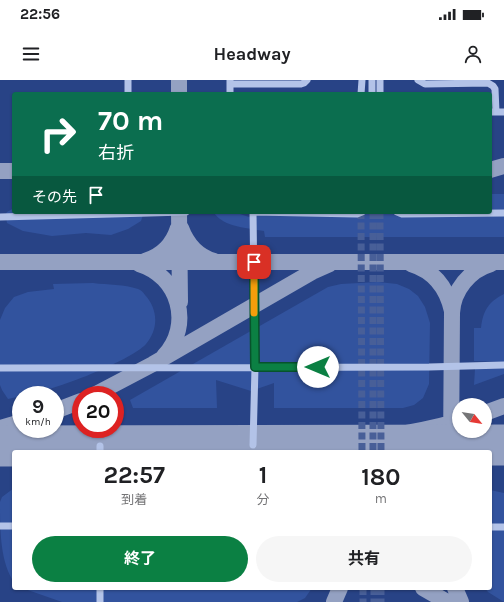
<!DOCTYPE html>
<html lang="ja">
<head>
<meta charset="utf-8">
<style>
	:root { --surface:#fff; --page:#f6f6f6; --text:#202124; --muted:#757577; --accent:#0b8043 }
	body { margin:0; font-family:Karla,"Noto Sans JP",sans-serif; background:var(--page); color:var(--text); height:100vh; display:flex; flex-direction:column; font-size:15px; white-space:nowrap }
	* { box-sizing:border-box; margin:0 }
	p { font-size:13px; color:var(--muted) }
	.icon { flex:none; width:22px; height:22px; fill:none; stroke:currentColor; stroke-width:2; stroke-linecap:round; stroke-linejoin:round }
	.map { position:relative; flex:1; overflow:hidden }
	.sheet { position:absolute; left:12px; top:370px; width:480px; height:140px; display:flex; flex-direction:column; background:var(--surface); border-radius:4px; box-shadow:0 1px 3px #0004 }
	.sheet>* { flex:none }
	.guide { position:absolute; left:12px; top:12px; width:480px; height:122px; border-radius:4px; box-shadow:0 1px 3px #0004; background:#0b6e4f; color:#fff; overflow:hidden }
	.needle { width:26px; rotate:120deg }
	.fabs { position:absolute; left:452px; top:318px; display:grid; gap:8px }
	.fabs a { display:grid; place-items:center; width:40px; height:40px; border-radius:50%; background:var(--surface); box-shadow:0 1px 3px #0004; font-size:20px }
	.speed { position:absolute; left:12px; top:306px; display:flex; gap:8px; font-size:20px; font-weight:700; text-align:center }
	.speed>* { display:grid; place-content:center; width:52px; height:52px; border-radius:50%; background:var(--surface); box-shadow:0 1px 3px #0004; line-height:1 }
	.speed small { font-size:10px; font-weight:400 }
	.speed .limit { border:6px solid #d22; background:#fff; color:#111 }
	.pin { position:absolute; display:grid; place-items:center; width:34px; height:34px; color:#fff; margin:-17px; border-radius:8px; box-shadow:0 2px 6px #0006 }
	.me { position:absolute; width:44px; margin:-22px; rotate:270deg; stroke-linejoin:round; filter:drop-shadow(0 0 3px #0008) }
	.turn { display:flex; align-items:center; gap:14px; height:84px; padding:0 20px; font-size:18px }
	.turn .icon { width:52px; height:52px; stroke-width:2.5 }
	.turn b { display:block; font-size:28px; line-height:34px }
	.then { display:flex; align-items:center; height:38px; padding:0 20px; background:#0003; gap:8px; font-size:15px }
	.eta { display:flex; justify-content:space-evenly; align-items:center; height:68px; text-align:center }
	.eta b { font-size:24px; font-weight:700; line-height:28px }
	.button { display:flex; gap:8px; margin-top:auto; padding:8px 20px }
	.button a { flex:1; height:46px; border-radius:24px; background:var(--accent); color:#fff; font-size:16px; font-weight:700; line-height:46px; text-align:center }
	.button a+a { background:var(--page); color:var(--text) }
	.status { display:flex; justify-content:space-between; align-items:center; height:28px; padding:0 20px; background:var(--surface); direction:ltr }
	.status svg { height:11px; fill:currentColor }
	header { display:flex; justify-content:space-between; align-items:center; height:52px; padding:0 20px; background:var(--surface); font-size:18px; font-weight:700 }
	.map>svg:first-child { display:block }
	.green { fill:#32539e }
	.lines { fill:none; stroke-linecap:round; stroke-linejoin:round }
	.taxiway { stroke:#94a1c2; stroke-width:16 }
	.runway { stroke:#94a1c2; stroke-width:41 }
	.minor-tunnel { stroke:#485f98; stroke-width:7; stroke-dasharray:7 3.5; stroke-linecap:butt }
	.minor { stroke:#b3c3e8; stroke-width:7 }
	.route-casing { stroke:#07532c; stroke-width:10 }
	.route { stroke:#0b8043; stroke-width:7 }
	.slow { stroke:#f59e0b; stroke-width:7 }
</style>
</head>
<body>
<div class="status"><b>22:56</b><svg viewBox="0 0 49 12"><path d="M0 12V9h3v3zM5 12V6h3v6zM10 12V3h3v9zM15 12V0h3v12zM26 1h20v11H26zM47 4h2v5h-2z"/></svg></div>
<header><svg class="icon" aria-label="menu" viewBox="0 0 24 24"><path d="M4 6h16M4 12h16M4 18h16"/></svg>Headway<svg class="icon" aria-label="person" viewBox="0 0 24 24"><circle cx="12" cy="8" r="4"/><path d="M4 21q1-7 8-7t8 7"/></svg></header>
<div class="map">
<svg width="504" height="522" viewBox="0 0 504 522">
	<rect width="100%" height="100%" fill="#284386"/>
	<path class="green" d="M490,114h14v17h-14z
		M14,128v4h130l-3,9 -13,8 -17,6 -25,-2 -34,3 -29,-5 -16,-8 -1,-6 -1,-2 2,-3z
		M370,132h20l5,3 9,2 100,-1v21h-239l-1,-6c-17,-3 -40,-4 -50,-18h23l12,4 23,-3h89z
		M378,202l19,2 12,5 9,7 7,11 5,16 -1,61 -6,14 -9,7 -11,3h-129v-25l-23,8 -35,-11 1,28h-84l-3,-8 198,-113 13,-3z
		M93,203c15,2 31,1 45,6 3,1 5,3 7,6 13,14 14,34 1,49 -15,17 -102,51 -125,51v1l-13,3 -6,-9 -2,-5v-65l5,-12 9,-11 14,-5 26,-3 -1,-5z
		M504,214v68l-30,-1v-33h7c2,-17 7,-26 23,-34z
		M504,288v6l-30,11 1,-16z
		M14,408v94c-14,-20 -14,-53 -14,-80l2,-5z
		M490,410l14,3v109l-16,-10 -3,-4h5z
		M22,508h290l-7,10 -8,4h-235z"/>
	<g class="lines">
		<path class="taxiway" d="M179,0v14
			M490,90l14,-4
			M0,91h14
			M179,132l1,90
			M181,148c6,16 16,28 33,33
			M145,181c17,-5 28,-17 33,-33
			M0,182h504
			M139,184c40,12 54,61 25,92
			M411,184c23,7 36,24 41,47
			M94,315l59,-31 159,-92 18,-8
			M55,331l26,-10
			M485,333l19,-7
			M0,348l21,-6
			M471,351l18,10 15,3
			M0,360l12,4 18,2
			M312,365c50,-5 98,-10 147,-24
			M405,365l19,7
			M72,366l42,6
			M451,372l1,-139c1,-23 18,-43 39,-49
			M423,508l24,14
			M455,508l6,14
			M334,522l6,-14"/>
		<path class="runway" d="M0,366l504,-1"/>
		<path class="minor-tunnel" d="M361,132l1,240
			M373,132v240
			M380,132l1,240
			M363,508v14
			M374,508v14
			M381,508v14"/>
		<path class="minor" d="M230,0v14
			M372,0v14
			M418,0l7,4 63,-1 5,3 2,3 1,23
			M230,4h71l3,-1 3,-3
			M128,14v-14
			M361,14l1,-14
			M380,14v-14
			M490,32h14
			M254,132l103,2 5,-2
			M397,132l5,2 102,-1
			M0,137l186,-5
			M0,288l429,-1 75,-2
			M253,365l2,-78 -2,-155
			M100,366v6
			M0,446h14
			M490,447h14
			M100,522v-14"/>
	</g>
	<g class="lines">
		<defs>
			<path id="route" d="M254,182l1,105h63"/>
		</defs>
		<use href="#route" class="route-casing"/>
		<use href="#route" class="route"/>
		<path class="slow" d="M254,199v34"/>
	</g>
</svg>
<div class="fabs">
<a><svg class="needle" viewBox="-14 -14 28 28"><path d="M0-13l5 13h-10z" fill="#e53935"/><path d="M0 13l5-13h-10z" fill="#757577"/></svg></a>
</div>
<div class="speed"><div>9<small>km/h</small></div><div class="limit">20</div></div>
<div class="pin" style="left:254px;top:182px;background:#d93025"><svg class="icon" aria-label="arrive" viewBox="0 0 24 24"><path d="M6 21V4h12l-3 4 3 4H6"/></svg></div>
<svg class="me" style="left:318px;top:287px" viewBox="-20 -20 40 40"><circle r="19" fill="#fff"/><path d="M0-13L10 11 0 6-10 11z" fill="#0b8043"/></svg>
<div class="guide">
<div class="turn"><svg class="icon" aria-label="right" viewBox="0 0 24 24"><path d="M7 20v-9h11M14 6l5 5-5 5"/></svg><div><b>70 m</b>右折</div></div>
<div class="then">その先<svg class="icon" aria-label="arrive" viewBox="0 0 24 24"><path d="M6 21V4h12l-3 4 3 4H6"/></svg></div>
</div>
<section class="sheet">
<div class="eta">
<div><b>22:57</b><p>到着</p></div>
<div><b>1</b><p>分</p></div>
<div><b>180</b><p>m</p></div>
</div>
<div class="button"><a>終了</a><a>共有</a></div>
</section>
</div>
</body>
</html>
